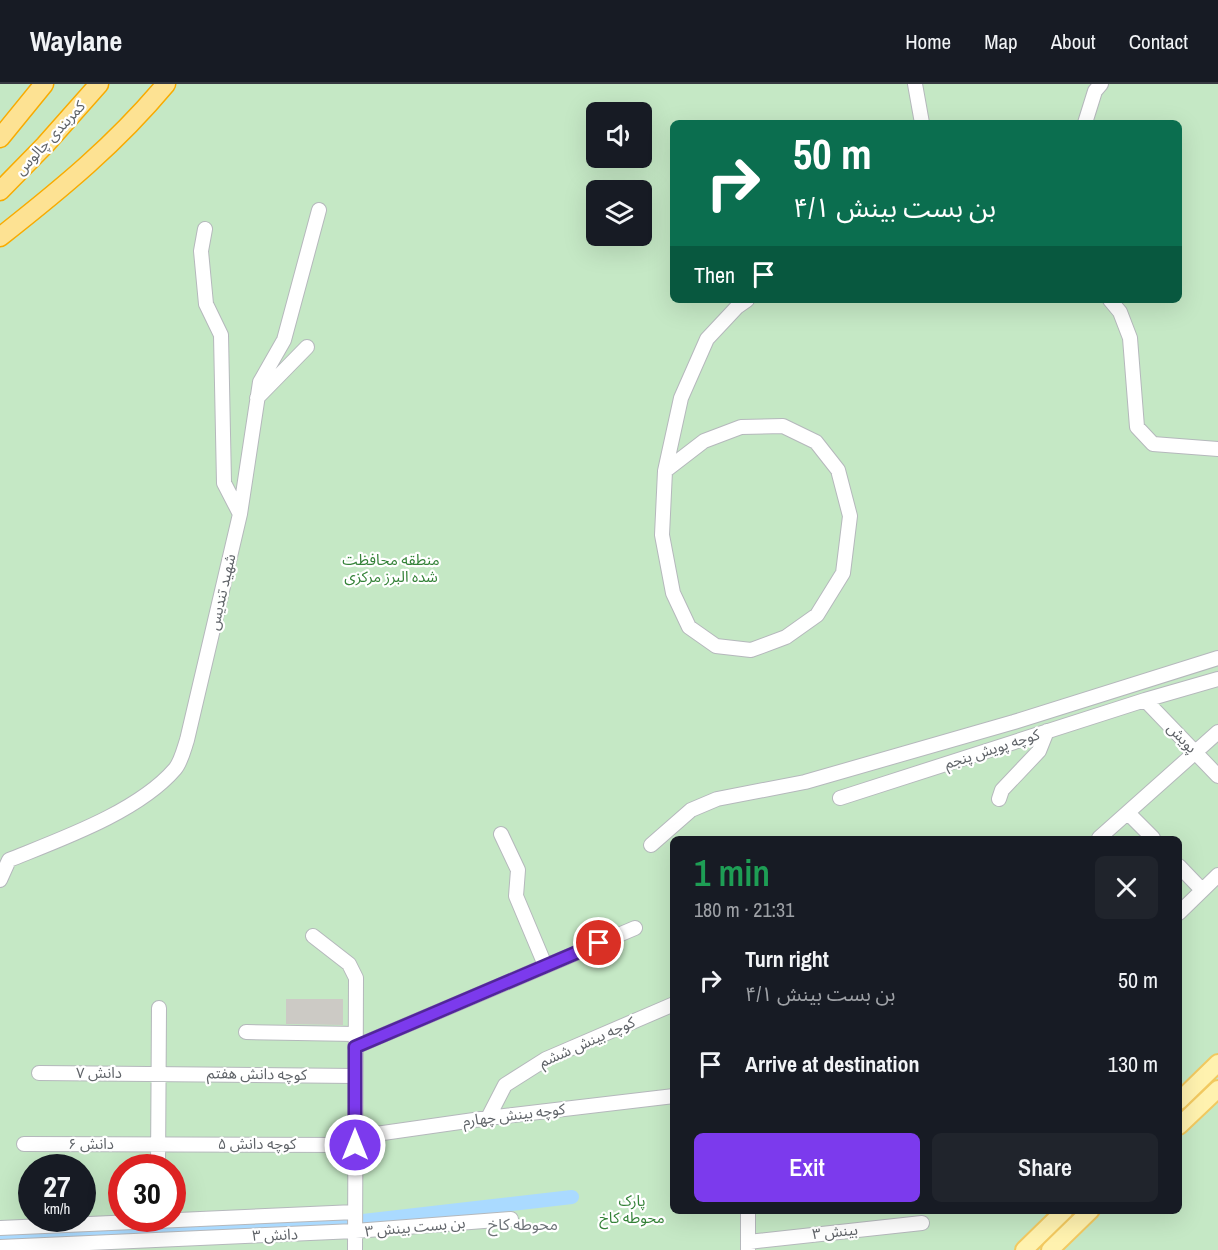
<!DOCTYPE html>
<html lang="en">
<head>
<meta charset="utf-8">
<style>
	:root { --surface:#171b24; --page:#20242c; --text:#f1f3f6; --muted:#9ea1a6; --line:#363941; --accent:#7c3aed }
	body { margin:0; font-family:"Archivo Narrow","Noto Sans Arabic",sans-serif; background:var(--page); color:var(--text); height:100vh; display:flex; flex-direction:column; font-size:22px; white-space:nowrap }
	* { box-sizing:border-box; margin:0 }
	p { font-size:20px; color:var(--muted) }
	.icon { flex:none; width:33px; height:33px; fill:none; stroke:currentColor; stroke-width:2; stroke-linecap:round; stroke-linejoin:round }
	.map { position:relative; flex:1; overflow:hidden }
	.side { position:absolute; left:670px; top:752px; width:512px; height:378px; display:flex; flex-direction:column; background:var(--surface); border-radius:9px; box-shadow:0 6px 24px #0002 }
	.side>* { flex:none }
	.guide { position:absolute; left:670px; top:36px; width:512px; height:183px; border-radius:9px; box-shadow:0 6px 24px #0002; background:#0b6e4f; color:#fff; overflow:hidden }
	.buttons { position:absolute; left:586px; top:18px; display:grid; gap:12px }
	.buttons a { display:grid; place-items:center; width:66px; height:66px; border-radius:9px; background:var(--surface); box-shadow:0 6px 24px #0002; font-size:30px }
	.speed { position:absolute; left:18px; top:1070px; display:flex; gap:12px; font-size:30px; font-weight:700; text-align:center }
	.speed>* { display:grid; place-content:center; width:78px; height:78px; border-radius:50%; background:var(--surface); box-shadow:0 6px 24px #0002; line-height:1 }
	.speed small { font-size:15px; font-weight:400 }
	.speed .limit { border:9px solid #d22; background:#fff; color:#111 }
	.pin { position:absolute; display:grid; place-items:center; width:51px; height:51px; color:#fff; margin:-26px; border:3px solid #fff; border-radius:50%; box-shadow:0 2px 6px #0007 }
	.me { position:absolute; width:66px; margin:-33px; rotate:0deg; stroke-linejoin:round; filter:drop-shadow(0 0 4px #0008) }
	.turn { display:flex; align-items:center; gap:21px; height:126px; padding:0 24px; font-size:27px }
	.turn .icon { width:78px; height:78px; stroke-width:2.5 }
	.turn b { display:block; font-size:42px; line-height:51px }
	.then { display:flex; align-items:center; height:57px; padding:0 24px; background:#0003; gap:12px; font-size:22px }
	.round { display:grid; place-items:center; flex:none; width:63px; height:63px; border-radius:9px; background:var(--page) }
	.headline { display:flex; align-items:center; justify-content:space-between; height:102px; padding:0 24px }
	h1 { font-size:36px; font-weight:600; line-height:45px; color:#1e9e55 }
	.action { display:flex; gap:12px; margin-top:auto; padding:12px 24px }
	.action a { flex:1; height:69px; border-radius:9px; background:var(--accent); color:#fff; font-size:24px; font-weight:600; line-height:69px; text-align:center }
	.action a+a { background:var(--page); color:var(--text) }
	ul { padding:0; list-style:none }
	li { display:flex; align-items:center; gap:18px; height:84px; padding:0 24px }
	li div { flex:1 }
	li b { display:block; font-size:22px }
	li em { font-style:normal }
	header { display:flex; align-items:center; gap:36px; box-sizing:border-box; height:84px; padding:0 30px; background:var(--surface); border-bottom:2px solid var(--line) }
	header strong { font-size:28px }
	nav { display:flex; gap:33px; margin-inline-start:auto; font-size:21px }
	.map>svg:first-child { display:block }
	.green { fill:#c5e8c5; fill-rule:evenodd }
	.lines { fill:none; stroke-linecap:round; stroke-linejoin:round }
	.canal { stroke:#aadaff; stroke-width:14 }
	.building { fill:#cccac5 }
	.minor-casing { stroke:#b5b8bc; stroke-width:16 }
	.major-casing { stroke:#f2c960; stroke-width:20 }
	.highway-casing { stroke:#f9ab00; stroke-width:21 }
	.minor { stroke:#fff; stroke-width:14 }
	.major { stroke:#fff2af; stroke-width:16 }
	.highway { stroke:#fde293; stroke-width:18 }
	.route-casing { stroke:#51269a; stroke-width:15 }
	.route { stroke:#7c3aed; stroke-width:10 }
	.labels { text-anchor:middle; stroke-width:4.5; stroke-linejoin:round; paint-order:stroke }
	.street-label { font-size:15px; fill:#5f6368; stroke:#fff }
	.park-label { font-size:15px; fill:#348238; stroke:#fff }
	.neighbourhood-label { font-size:16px; fill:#70757a; stroke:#fff }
</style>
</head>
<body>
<header>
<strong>Waylane</strong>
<nav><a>Home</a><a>Map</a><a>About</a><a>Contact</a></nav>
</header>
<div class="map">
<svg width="1218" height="1166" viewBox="0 0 1218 1166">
	<rect width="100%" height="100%" fill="#f1efe8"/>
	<path class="green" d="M0,0h1218v1166h-1218zM597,28h45v46h-45zM674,39h505v177h-505zM597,106h45v46h-45zM674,754h505v372h-505zM32,1083h50v51h-50zM122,1083h50v51h-50z"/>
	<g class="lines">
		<path class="canal" d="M0,1151l363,-14 209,-24"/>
	</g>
	<path class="building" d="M286,915h57v26l-57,-1z"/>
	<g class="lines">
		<defs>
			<path id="minor" d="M915,0l7,39
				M1085,39l10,-32 6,-7
				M205,145l-4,22 5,53 15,31 3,148 16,31
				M1110,216l10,12 10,26 7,89 16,17 65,5
				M257,314l50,-51
				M665,387l39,-30 37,-14 42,-1 33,16 22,28 12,46 -7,57 -26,42 -31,22 -35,13 -35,-4 -27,-19 -16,-34 -11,-58 3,-64 16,-73 26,-59 30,-32 10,-7
				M1145,616l73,76
				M840,714l305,-98 73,-21
				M999,715l3,-9 37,-39 8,-20
				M1128,729l25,25
				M501,750l17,36 -2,26 29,69
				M1099,754l119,-106
				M651,761l40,-35 26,-11 88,-17 209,-60 204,-64
				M1179,782l23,24
				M0,796l9,-20c52,-21 129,-48 166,-91 6,-7 9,-20 12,-29l53,-226 20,-132 24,-42 35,-130
				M1179,829l39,-38
				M313,852l36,28 7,14 -1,272
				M246,948l109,2
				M355,963l280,-119
				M39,989l316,3
				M488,1034l17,-33 41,-26 128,-55
				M355,1053l133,-19 186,-22
				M24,1060l331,1
				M158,1083l1,-159
				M748,1126v40
				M0,1144l355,-16
				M748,1158l174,-19
				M0,1163l355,-16 156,-12"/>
			<path id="major" d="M1179,1017l39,-38
				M1179,1042l39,-37
				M1024,1166l41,-40
				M1050,1166l41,-40"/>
			<path id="highway" d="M0,54l44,-54
				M0,107l45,-46 54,-61
				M0,153c61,-48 116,-93 166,-153"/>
		</defs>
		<use href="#minor" class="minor-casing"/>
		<use href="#major" class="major-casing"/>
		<use href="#highway" class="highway-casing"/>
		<use href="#minor" class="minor"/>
		<use href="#major" class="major"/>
		<use href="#highway" class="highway"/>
	</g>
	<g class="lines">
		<defs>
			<path id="route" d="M355,1061v-98l244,-104"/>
		</defs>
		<use href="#route" class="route-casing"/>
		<use href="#route" class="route"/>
	</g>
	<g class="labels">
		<g class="street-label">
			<text transform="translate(50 54) rotate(-47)" y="5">کمربندی چالوس</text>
			<text transform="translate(222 508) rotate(-77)" y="5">شهید تندیس</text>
			<text transform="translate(1182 654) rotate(46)" y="5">پویش</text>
			<text transform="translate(992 665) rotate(-18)" y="5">کوچه پویش پنجم</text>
			<text transform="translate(587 958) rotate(-24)" y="5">کوچه بینش ششم</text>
			<text x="99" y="994">دانش ۷</text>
			<text transform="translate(257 990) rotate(1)" y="5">کوچه دانش هفتم</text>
			<text transform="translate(514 1031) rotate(-7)" y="5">کوچه بینش چهارم</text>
			<text x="91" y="1065">دانش ۶</text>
			<text x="257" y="1065">کوچه دانش ۵</text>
			<text transform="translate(415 1143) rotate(-5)" y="5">بن بست بینش ۳</text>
			<text transform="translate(835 1148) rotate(-6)" y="5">بینش ۳</text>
			<text transform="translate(275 1151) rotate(-2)" y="5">دانش ۳</text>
		</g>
		<g class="park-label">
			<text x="391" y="481">منطقه محافظت<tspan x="391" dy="17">شده البرز مرکزی</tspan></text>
			<text x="632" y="1122">پارک<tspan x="632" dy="17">محوطه کاخ</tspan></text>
		</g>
		<g class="neighbourhood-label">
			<text x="523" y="1146">محوطه کاخ</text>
		</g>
	</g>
</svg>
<div class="buttons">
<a><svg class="icon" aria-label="sound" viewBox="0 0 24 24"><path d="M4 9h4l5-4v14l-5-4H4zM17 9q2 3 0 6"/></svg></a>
<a><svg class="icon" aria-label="layers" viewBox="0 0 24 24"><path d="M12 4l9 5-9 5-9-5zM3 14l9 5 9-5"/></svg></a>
</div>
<div class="speed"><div>27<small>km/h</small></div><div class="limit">30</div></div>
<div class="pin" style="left:599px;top:859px;background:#d93025"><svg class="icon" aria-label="arrive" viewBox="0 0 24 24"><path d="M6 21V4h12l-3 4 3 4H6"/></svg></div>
<svg class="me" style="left:355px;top:1061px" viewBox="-20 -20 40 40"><circle r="17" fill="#7c3aed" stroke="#fff" stroke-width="3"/><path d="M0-11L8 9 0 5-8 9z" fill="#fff"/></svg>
<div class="guide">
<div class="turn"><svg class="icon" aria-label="right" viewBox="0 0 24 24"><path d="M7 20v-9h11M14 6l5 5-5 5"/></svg><div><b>50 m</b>بن بست بینش ۴/۱</div></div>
<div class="then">Then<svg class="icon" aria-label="arrive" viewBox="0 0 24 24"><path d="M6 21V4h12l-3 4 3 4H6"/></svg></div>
</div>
<section class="side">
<div class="headline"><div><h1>1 min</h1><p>180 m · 21:31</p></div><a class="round"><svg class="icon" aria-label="close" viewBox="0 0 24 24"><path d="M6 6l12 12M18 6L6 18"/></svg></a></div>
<ul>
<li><svg class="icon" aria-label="right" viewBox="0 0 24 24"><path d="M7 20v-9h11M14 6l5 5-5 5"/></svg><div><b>Turn right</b><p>بن بست بینش ۴/۱</p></div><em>50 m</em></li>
<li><svg class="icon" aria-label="arrive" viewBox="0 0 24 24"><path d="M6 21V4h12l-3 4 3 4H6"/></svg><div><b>Arrive at destination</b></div><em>130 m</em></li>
</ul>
<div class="action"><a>Exit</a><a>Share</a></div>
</section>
</div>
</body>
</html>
